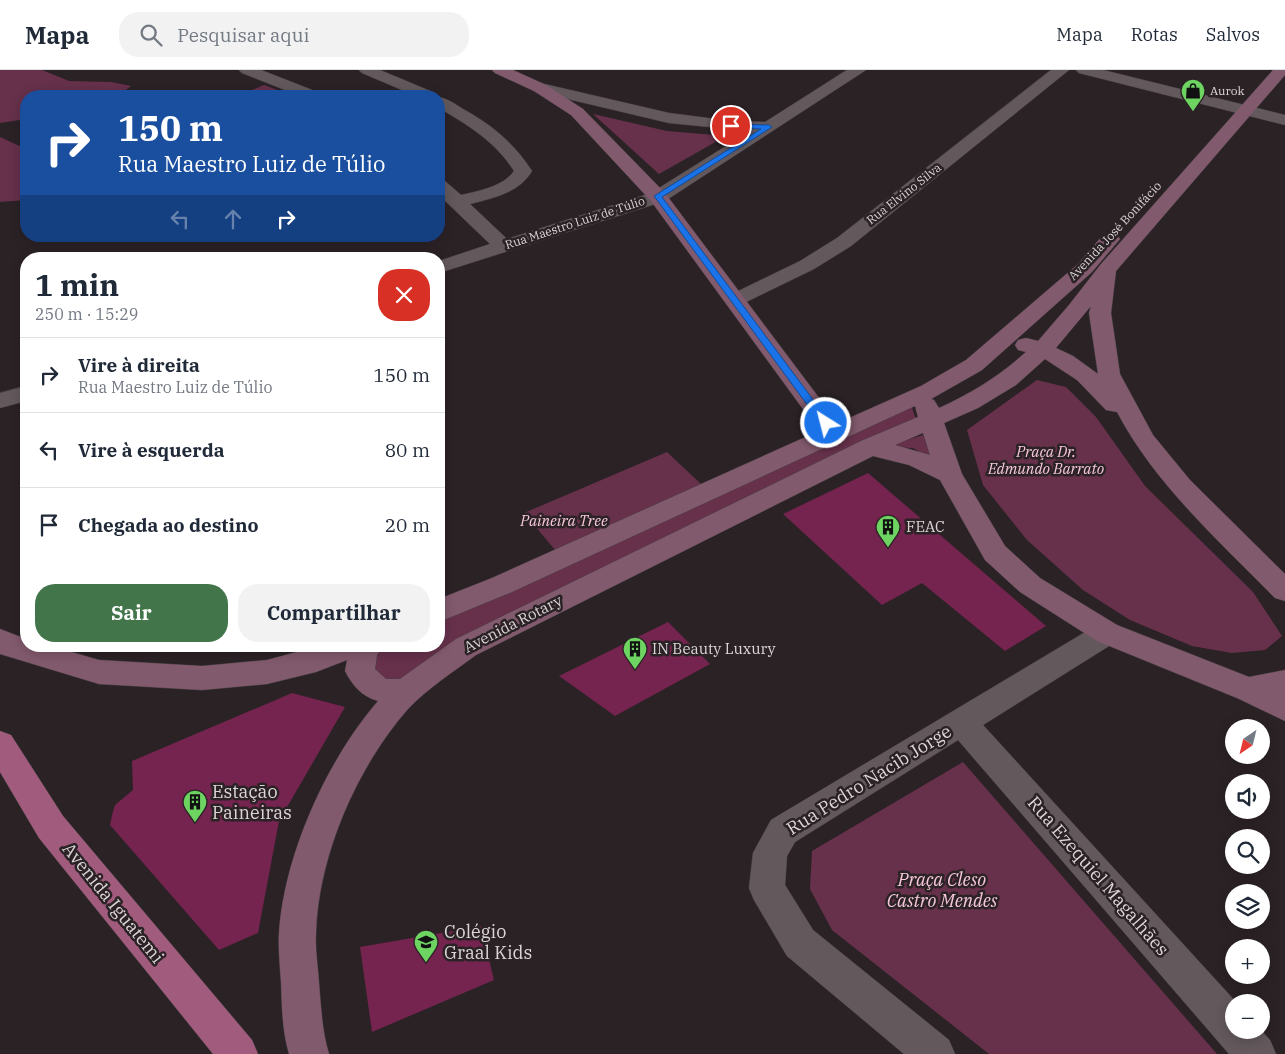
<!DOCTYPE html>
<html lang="pt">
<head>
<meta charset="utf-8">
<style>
	:root { --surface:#fff; --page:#f2f2f3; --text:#1f2937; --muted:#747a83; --line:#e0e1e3; --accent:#42754a }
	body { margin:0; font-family:"IBM Plex Serif",serif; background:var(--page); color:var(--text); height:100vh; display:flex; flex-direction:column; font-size:19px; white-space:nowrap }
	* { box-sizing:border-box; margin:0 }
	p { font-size:16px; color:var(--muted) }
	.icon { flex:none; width:28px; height:28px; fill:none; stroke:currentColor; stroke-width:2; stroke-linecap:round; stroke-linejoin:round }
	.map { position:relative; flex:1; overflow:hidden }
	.side { position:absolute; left:20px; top:182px; width:425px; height:400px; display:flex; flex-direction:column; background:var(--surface); border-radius:20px; box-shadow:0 2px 12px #0003 }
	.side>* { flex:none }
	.guide { position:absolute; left:20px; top:20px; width:425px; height:152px; border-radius:20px; box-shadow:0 2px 12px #0003; background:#1a4fa0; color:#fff; overflow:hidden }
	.needle { width:32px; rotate:215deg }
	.fabs { position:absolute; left:1225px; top:649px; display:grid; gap:10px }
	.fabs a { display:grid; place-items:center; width:45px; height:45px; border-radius:50%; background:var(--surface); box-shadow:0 2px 12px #0003; font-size:25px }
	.pin { position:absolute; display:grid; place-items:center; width:42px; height:42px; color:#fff; margin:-21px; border:2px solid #fff; border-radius:50%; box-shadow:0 1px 5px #0007 }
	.me { position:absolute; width:55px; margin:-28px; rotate:324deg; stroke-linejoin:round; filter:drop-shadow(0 0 4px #0008) }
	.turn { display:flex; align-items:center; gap:18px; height:105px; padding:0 15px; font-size:22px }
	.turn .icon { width:65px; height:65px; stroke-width:2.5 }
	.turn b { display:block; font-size:35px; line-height:42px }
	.lanes { display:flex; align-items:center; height:48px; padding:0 15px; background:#0003; justify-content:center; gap:25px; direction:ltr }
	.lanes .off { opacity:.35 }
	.round { display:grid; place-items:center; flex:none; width:52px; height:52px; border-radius:20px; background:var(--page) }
	.overview { display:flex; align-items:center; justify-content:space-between; height:85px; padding:0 15px }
	h1 { font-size:30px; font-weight:800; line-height:38px }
	.button { display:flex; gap:10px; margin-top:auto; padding:10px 15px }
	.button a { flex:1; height:58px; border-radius:20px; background:var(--accent); color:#fff; font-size:20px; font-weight:800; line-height:58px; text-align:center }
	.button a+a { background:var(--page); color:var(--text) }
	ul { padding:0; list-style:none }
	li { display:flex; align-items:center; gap:15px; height:75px; padding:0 15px; border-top:1px solid var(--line) }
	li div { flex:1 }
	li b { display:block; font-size:19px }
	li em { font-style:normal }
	header { display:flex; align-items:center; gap:30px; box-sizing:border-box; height:70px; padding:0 25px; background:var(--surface); border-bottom:1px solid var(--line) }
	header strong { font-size:24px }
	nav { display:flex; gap:28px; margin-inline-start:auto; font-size:18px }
	.search { width:350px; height:45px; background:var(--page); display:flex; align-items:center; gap:12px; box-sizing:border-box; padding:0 18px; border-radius:20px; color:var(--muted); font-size:19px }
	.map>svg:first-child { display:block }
	.green { fill:#67314b }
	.building { fill:#74244e }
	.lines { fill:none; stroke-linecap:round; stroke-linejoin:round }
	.street-casing { stroke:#484043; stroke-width:1 }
	.secondary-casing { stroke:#484043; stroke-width:1 }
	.primary-casing { stroke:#484043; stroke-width:1 }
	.street { fill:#63595d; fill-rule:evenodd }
	.secondary { fill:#825a6d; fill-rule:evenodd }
	.primary { fill:#a15c7d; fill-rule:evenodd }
	.route { fill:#1a73e8; stroke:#114b97 }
	.labels { text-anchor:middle; stroke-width:5; stroke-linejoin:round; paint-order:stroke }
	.far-poi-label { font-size:12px; fill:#dbd5d7; stroke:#2b2226; text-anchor:start }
	.far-street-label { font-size:12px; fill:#dbd5d7; stroke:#2b2226 }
	.park-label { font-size:15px; font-style:italic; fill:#f7c7da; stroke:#2b2226 }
	.poi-label { font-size:15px; fill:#dbd5d7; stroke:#2b2226; text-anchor:start }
	.street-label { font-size:15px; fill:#dbd5d7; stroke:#2b2226 }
	.near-street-label { font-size:18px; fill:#dbd5d7; stroke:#2b2226 }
	.near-poi-label { font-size:18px; fill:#dbd5d7; stroke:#2b2226; text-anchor:start }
	.near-park-label { font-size:18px; font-style:italic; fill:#f7c7da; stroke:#2b2226 }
</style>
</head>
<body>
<header>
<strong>Mapa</strong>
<div class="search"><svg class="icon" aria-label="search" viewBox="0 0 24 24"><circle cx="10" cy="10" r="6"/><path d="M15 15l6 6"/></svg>Pesquisar aqui</div>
<nav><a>Mapa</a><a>Rotas</a><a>Salvos</a></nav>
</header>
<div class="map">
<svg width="1285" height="984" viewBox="0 0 1285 984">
	<rect width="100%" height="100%" fill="#2b2226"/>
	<path class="green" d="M0,0h42l27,11 42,1 20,4 -13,10h-92v23l-26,4z
		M264,15l30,11h-46l-3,-3z
		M593,44l74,17 59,5 -67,38z
		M0,67l26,12v51l-26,2z
		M1037,310l29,7 30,30 49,69 108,106 29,44 -17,14 -33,3 -40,-7 -62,-26 -47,-30 -56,-50 -44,-55 -16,-55z
		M911,335l6,17 -513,262 -26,-4 -7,-26 6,-8h62v-30z
		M923,365l9,24 -19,-11 -29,-1z
		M667,382l35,33 -146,66 -32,-38z
		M963,692l254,292h-228l-157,-124 -22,-41 2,-38z"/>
	<path class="building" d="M868,403l178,153 -41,25 -83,-68 -40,22 -99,-91z
		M668,552l42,42 -95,52 -56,-40z
		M292,623l53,14 -66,114 -21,112 -39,17 -109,-125 2,-10 3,-10 18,-15 -1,-29z
		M481,856l13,54 -122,52 -12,-85z"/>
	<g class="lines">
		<defs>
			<path id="street" d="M239,0h22l59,23 2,3h-22l-58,-23z
				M359,0h21l55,23 2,3h-21l-54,-23z
				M847,0h19l-201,131 -226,72v-12l51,-17 -51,-49v-15l6,1 16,14c17,-4 42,-8 53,-24 -18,-29 -46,-46 -75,-63v-11c9,2 16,7 24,12 29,16 51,34 69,62 -13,22 -39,27 -62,33l37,35 144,-46 99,-62 -81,-8 -135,-32 -2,-3 2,-3 6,-2 129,30 62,8 34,1z
				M1051,0h18l-218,176 -37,23 -72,35 -7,2 -7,-2 -3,-4 3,-4 72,-35 37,-23z
				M1076,0h27l182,45v10l-206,-52z
				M26,316v15l-26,7v-15z
				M1107,552l10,3 5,8 -5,8 -134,84 253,277h-2v28h27l9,10 6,14h-47l-271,-314 -163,102 -8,14 -2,29 28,45 136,110 6,14h-51l-117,-98 -33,-56 -5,-12 4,-35 18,-33 326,-195z"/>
			<path id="secondary" d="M492,0h21l33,15 37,24 82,84 173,230 83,-37 45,-26 112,-96 25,-29 7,-2 7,2 3,4 -28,33 -110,98 -51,29 3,1 5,8c33,-15 60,-32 87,-56l-8,-2 -3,-5 3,-5 8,-2 12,3 31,-36 32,-41 172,-194h12v5l-169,196 -5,42 9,61 33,61 37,45 95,94v27l-10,-3c-57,-58 -120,-114 -158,-186l-11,-2 -29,-30 -32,-21 -29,26 -38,23 -34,15 18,51 43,72 35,32 77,47 132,52 36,-7v51l-48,-23 -140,-57 -77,-49 -35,-32 -45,-80 -31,-15 -36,-9 -397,199c-23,17 -48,33 -68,54 -51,58 -90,147 -92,225 -1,16 2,32 3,49 2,24 3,48 10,71h-40c-7,-24 -7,-47 -8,-72 -1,-16 -3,-33 -2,-49 5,-78 48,-173 99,-232 -17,-5 -25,-15 -33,-30l2,-11 -31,12 -49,12 -65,6 -103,-6 -99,-30v-25l26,10v7h25l48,14 103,6 65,-6 52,-14h64l-6,9 -2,14 11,10h14l56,-40 405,-198 57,-24 -3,-11 -403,186 -73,30v-23l53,-21 327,-147 -168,-230 -80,-86 -37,-24 -39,-18zM1091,236l-2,7 9,61 -25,-18 -17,-8zM923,363l7,22 -35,-10z"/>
			<path id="primary" d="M0,661l11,4 52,81 189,224 6,14h-45l-174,-216 -39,-66z"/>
		</defs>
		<use href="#street" class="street-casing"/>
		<use href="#secondary" class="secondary-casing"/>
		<use href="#primary" class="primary-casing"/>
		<use href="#street" class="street"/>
		<use href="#secondary" class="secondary"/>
		<use href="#primary" class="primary"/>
	</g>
	<path class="route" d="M729,54l40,1 3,2 -110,70 167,224v4h-7l-168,-229 107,-67 -30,-1 -2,-1z"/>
	<defs>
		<symbol id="shop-pin" viewBox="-11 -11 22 30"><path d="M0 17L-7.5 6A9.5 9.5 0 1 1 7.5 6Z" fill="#6dd361" stroke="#2b2226"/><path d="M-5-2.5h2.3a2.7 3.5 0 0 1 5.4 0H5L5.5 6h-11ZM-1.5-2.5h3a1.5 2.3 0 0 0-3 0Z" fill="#111"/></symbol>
		<symbol id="building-pin" viewBox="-11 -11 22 30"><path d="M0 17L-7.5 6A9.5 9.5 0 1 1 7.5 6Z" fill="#6dd361" stroke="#2b2226"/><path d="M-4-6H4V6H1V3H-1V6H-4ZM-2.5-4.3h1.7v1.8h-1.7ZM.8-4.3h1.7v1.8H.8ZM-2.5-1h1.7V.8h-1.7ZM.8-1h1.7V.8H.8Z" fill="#111"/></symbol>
		<symbol id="school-pin" viewBox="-11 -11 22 30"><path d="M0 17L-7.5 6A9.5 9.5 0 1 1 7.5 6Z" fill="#6dd361" stroke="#2b2226"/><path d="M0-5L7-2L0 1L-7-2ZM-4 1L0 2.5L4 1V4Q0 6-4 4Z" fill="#111"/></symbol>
	</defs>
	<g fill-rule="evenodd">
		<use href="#shop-pin" x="1179" y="7" width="28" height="38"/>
		<use href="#building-pin" x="874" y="443" width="28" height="38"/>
		<use href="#building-pin" x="621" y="565" width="28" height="38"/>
		<use href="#building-pin" x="181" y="718" width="28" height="38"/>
		<use href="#school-pin" x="412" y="858" width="28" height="38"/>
	</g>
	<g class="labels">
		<g class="far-poi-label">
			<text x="1210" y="25">Aurok</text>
		</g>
		<g class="far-street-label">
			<text transform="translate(904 124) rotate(-38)" y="4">Rua Elvino Silva</text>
			<text transform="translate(575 153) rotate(-18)" y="4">Rua Maestro Luiz de Túlio</text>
			<text transform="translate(1115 161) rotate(-47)" y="4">Avenida José Bonifácio</text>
		</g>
		<g class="park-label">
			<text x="1046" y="387">Praça Dr.<tspan x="1046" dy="17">Edmundo Barrato</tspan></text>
			<text x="564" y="456">Paineira Tree</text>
		</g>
		<g class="poi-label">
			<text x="906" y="462">FEAC</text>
			<text x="652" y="584">IN Beauty Luxury</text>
		</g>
		<g class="street-label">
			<text transform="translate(513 554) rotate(-27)" y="5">Avenida Rotary</text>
		</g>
		<g class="near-street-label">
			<text transform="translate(869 710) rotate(-32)" y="6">Rua Pedro Nacib Jorge</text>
			<text transform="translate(1098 806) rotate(49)" y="6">Rua Ezequiel Magalhães</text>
			<text transform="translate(113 833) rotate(51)" y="6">Avenida Iguatemi</text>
		</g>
		<g class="near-poi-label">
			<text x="212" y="728">Estação<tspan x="212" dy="21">Paineiras</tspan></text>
			<text x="444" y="868">Colégio<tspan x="444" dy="21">Graal Kids</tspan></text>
		</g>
		<g class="near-park-label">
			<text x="942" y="816">Praça Cleso<tspan x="942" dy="21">Castro Mendes</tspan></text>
		</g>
	</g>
</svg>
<div class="fabs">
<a><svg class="needle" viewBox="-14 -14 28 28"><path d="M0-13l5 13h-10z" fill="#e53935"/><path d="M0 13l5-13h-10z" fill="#747a83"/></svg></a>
<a><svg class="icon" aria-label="sound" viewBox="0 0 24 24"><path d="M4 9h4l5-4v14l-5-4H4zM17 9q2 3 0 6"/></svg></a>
<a><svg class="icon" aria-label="search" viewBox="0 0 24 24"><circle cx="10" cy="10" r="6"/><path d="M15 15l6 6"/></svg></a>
<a><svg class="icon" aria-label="layers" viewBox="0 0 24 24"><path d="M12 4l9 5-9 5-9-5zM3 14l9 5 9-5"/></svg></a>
<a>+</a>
<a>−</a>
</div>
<div class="pin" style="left:731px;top:56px;background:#d93025"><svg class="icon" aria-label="arrive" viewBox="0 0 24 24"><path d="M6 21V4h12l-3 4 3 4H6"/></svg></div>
<svg class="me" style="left:826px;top:353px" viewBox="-20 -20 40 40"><circle r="17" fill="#1a73e8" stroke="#fff" stroke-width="3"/><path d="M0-11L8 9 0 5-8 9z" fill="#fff"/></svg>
<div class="guide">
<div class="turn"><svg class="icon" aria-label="right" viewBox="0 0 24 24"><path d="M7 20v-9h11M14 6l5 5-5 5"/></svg><div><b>150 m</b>Rua Maestro Luiz de Túlio</div></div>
<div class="lanes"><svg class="icon off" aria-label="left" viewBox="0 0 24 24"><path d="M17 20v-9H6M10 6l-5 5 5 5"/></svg><svg class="icon off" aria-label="ahead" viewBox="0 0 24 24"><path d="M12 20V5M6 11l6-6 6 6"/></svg><svg class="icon" aria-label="right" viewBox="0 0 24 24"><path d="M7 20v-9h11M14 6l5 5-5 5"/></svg></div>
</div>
<section class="side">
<div class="overview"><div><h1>1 min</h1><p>250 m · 15:29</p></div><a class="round" style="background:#d93025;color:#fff"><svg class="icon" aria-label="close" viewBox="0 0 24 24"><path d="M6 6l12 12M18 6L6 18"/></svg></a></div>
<ul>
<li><svg class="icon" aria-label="right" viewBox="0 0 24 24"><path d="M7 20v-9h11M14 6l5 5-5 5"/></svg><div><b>Vire à direita</b><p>Rua Maestro Luiz de Túlio</p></div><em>150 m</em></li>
<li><svg class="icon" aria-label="left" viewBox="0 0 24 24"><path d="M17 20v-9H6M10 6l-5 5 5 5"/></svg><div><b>Vire à esquerda</b></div><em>80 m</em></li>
<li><svg class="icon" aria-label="arrive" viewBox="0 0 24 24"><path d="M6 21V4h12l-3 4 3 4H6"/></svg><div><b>Chegada ao destino</b></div><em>20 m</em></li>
</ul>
<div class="button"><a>Sair</a><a>Compartilhar</a></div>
</section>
</div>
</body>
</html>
